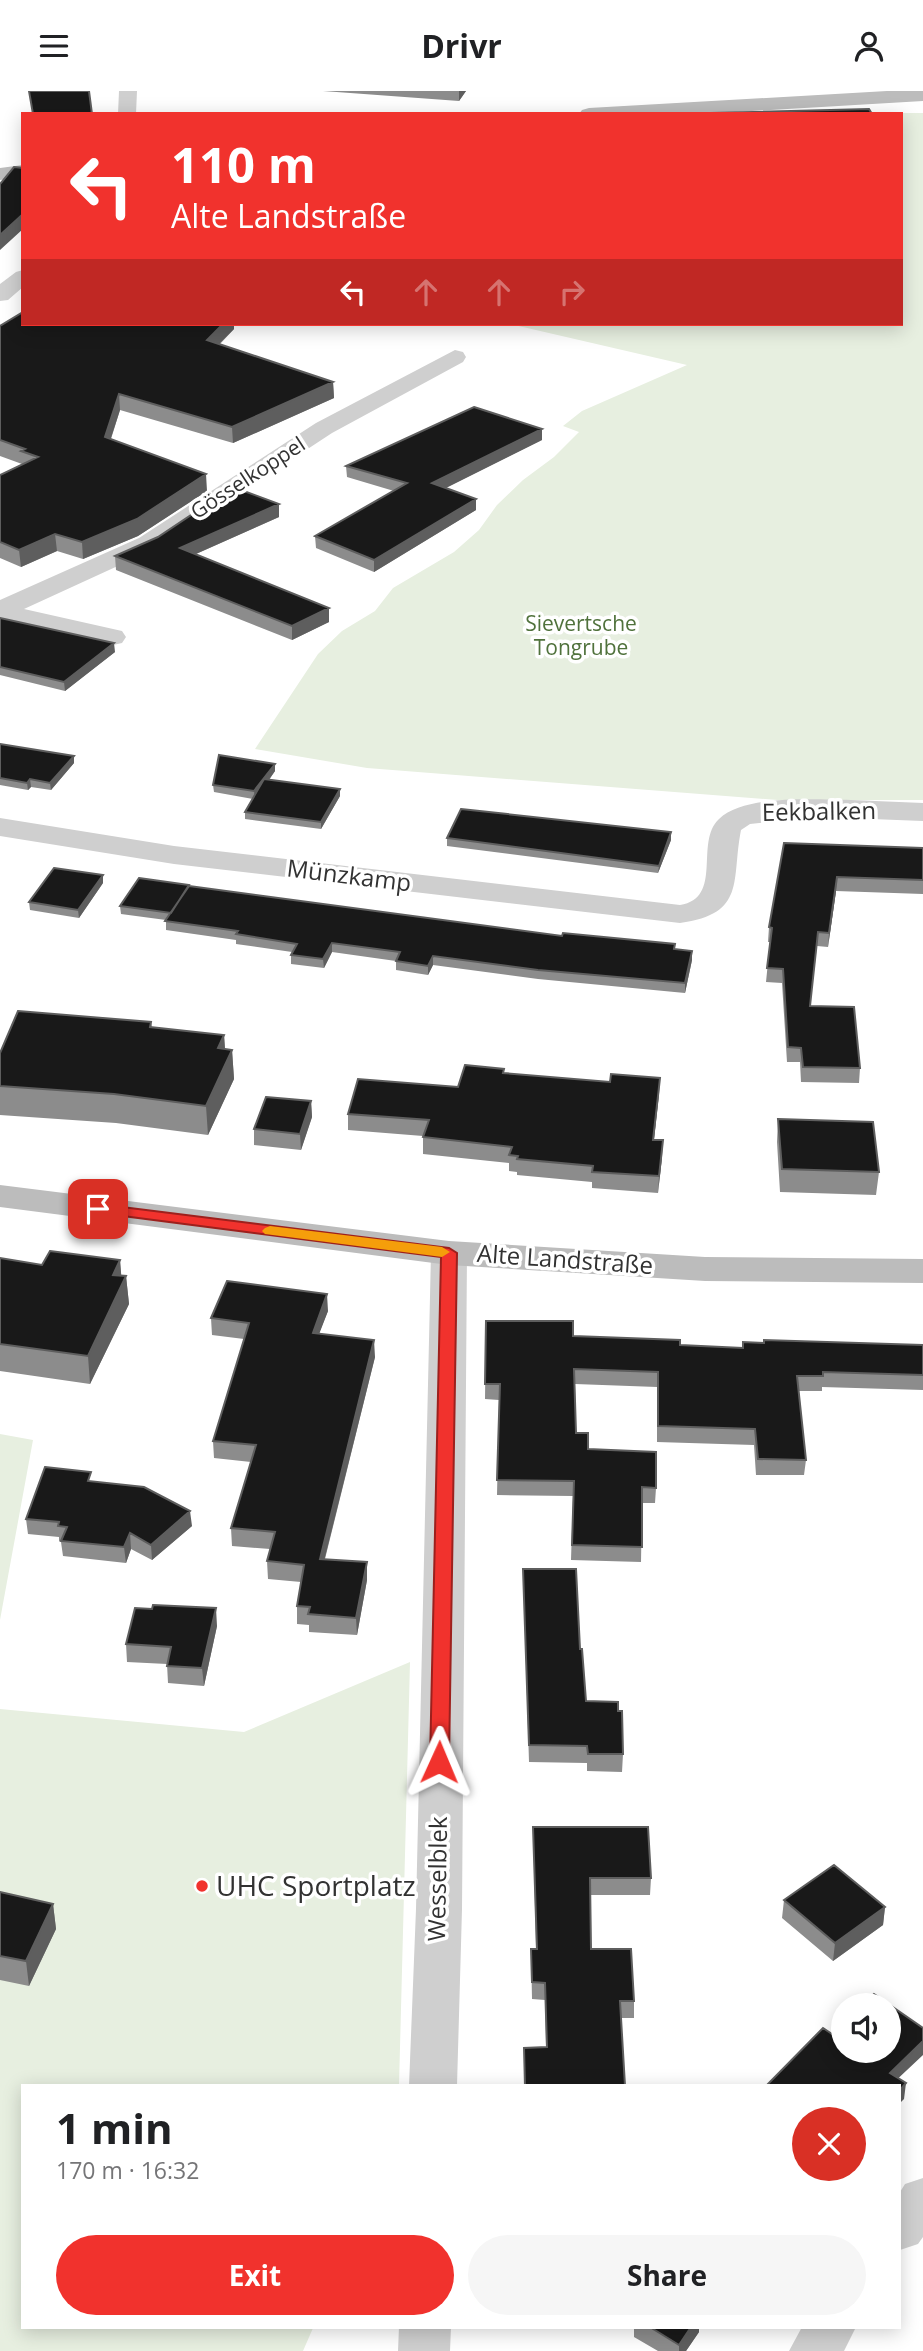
<!DOCTYPE html>
<html lang="en">
<head>
<meta charset="utf-8">
<style>
	:root { --surface:#fff; --page:#f6f6f6; --text:#202124; --muted:#757577; --accent:#f1322d }
	body { margin:0; font-family:"Open Sans",sans-serif; background:var(--page); color:var(--text); height:100vh; display:flex; flex-direction:column; font-size:26px; white-space:nowrap }
	* { box-sizing:border-box; margin:0 }
	p { font-size:23px; color:var(--muted) }
	.icon { flex:none; width:38px; height:38px; fill:none; stroke:currentColor; stroke-width:2; stroke-linecap:round; stroke-linejoin:round }
	.map { position:relative; flex:1; overflow:hidden }
	.panel { position:absolute; left:21px; top:1993px; width:880px; height:245px; display:flex; flex-direction:column; background:var(--surface); border-radius:0px; box-shadow:0 4px 18px #0003 }
	.panel>* { flex:none }
	.guide { position:absolute; left:21px; top:21px; width:882px; height:214px; border-radius:0px; box-shadow:0 4px 18px #0003; background:#f1322d; color:#fff; overflow:hidden }
	.tools { position:absolute; left:831px; top:1902px; display:grid; gap:14px }
	.tools a { display:grid; place-items:center; width:70px; height:70px; border-radius:50%; background:var(--surface); box-shadow:0 4px 18px #0003; font-size:35px }
	.pin { position:absolute; display:grid; place-items:center; width:60px; height:60px; color:#fff; margin:-30px; border-radius:14px; box-shadow:0 4px 10px #0006 }
	.me { position:absolute; width:77px; margin:-38px; rotate:1deg; stroke-linejoin:round; filter:drop-shadow(0 0 5px #0008) }
	.turn { display:flex; align-items:center; gap:24px; height:147px; padding:0 35px; font-size:32px }
	.turn .icon { width:91px; height:91px; stroke-width:2.5 }
	.turn b { display:block; font-size:49px; line-height:60px }
	.lanes { display:flex; align-items:center; height:66px; padding:0 35px; background:#0003; justify-content:center; gap:35px; direction:ltr }
	.lanes .off { opacity:.35 }
	.round { display:grid; place-items:center; flex:none; width:74px; height:74px; border-radius:37px; background:var(--page) }
	.headline { display:flex; align-items:center; justify-content:space-between; height:119px; padding:0 35px }
	h1 { font-size:42px; font-weight:700; line-height:52px }
	.cta { display:flex; gap:14px; margin-top:auto; padding:14px 35px }
	.cta a { flex:1; height:80px; border-radius:42px; background:var(--accent); color:#fff; font-size:28px; font-weight:700; line-height:80px; text-align:center }
	.cta a+a { background:var(--page); color:var(--text) }
	header { display:flex; justify-content:space-between; align-items:center; height:91px; padding:0 35px; background:var(--surface); font-size:32px; font-weight:700 }
	.map>svg:first-child { display:block }
	.green { fill:#e7efe0 }
	.lines { fill:none; stroke-linecap:round; stroke-linejoin:round }
	.street { fill:#cfcfcf; fill-rule:evenodd }
	.secondary { fill:#bcbcbc; fill-rule:evenodd }
	.wall { fill:#8c8c8c }
	.shaded-wall { fill:#5e5e5e }
	.building { fill:#191919; stroke:#5e5e5e; stroke-width:2 }
	.route { fill:#f1322d; stroke:#9d201d; stroke-width:2 }
	.slow { fill:#f59e0b }
	.poi-dot { fill:#f1322d; stroke:#fff; stroke-width:2.5 }
	.labels { text-anchor:middle; stroke-width:7; stroke-linejoin:round; paint-order:stroke }
	.far-street-label { font-size:21px; fill:#323232; stroke:#fff }
	.far-park-label { font-size:21px; fill:#50723c; stroke:#fff }
	.street-label { font-size:24px; fill:#323232; stroke:#fff }
	.near-poi-label { font-size:28px; fill:#323232; stroke:#fff; text-anchor:start }
</style>
</head>
<body>
<header><svg class="icon" aria-label="menu" viewBox="0 0 24 24"><path d="M4 6h16M4 12h16M4 18h16"/></svg>Drivr<svg class="icon" aria-label="person" viewBox="0 0 24 24"><circle cx="12" cy="8" r="4"/><path d="M4 21q1-7 8-7t8 7"/></svg></header>
<div class="map">
<svg width="923" height="2260" viewBox="0 0 923 2260">
	<rect width="100%" height="100%" fill="#fff"/>
	<path class="green" d="M880,22h43v687h-145l-411,-32 -112,-19 63,-95 24,-23 33,-20 18,-23 61,-36 25,-22 18,-25 26,-25 31,-23 25,-25 -16,-6 19,-15 105,-46 -177,-41h391v-210z
		M0,1343l33,6 -33,180z
		M410,1571l-11,424h-376v241l290,1 -10,23h-303v-642l244,23z"/>
	<g class="lines">
		<path class="street" d="M119,0h18l-1,23h-18z
			M23,179v17l-15,13 -8,1v-17l16,-12z
			M455,259l8,2 3,5 -3,5 -131,71 -175,115 -133,61 98,22 4,6 -4,6 -9,2 -113,-26v-19l139,-62 177,-115z
			M851,709l72,3v18l-104,-4 -69,7 -9,6c-10,50 6,84 -61,93l-506,-59 -174,-28v-18l174,28 506,59c44,-7 14,-63 39,-86 26,-25 97,-19 132,-19z
			M449,1151l13,3 5,8 -5,656 -5,177h-48l7,-177 15,-656 5,-8z
			M923,2087v59l-5,7 -18,6v-58l5,-8z
			M399,2236h52l-1,24h-52z
			M802,2236h54l-12,24h-55z"/>
		<path class="secondary" d="M887,0h36v10l-222,13h-122l3,-4 7,-2z
			M23,74v12l-23,3v-12z
			M0,1094l449,56 256,16 218,2v24l-218,-2 -256,-16 -449,-58z"/>
	</g>
	<path class="wall" d="M323,0h143l-7,10z
		M0,235l234,3 -14,15 113,38 1,16 -101,45 -113,-33 -9,29 96,52 -69,45 -55,23 -26,-8 -36,16 -21,-9v-83l22,-11 -22,-8z
		M542,349l-97,48 31,22 -102,62 -58,-24 -1,-12 79,-45 -47,-14 -1,-11z
		M279,413v13l-83,37 133,68 -37,18 -176,-70 -1,-14z
		M0,527l115,34 -50,39 -65,-16z
		M0,653l74,12v7l-23,27 -20,-3 -3,3 -28,-5z
		M275,673v7l-6,9 71,16 -19,33 -76,-10v-7l8,-13 -39,-7 -1,-7z
		M671,741v8l-13,33 -211,-27v-8z
		M784,752l139,5v46l-87,-3 -8,56 -11,-1 -7,60 50,62 -1,15 -58,-1 -1,-20h-13l-5,-79 -16,-1 4,-40h-2l1,-15z
		M103,792l-24,35 -49,-8 -1,-8z
		M120,815l442,30 130,15v9l-7,33 -147,-14 -105,-14 -5,10 -32,-5v-9l-64,-9 -8,16 -33,-4v-9l1,-3 -56,-8v-4l-70,-10v-10l-45,-6z
		M151,931l1,5 72,8 1,14 7,1 2,29 -26,56 -92,-12 -116,-8v-62z
		M504,978v4l155,21 -5,46 8,17 -4,36 -66,-5v-6l-75,-7v-3l-8,-1v-8l-86,-9v-18l-75,-6v-16l110,-27z
		M311,1010l1,16 -11,33 -47,-5v-16z
		M778,1028l101,53 -3,23 -96,-3 -3,-50z
		M0,1167l42,7 78,-5 1,16h5l3,28 -39,80 -90,-13z
		M328,1220l-9,22 56,24 -50,202 42,21 -10,55 -48,-3v-7l-12,-1v-18l4,-24 -33,-3 -1,-18 3,-12 -38,-3 -1,-18 20,-66 -37,-4 -1,-17 31,-102 -32,-4 -1,-17z
		M486,1230l87,15 107,9 63,3v-6l180,3v45l-101,-3v4h-23l7,69 -2,15h-48l-2,-30 -97,-3v-55l-82,-3 1,49 12,16 68,39 -1,15h-13l-1,59 -70,-2 2,-64 -76,-1 2,-95 -14,-1z
		M92,1391l100,44 -40,34 -21,-11 -5,14 -63,-7 -2,-14 -2,-1v-4l-31,-3 -2,-15z
		M523,1478l57,80 6,52 32,10 5,43 -1,18 -35,-1v-8l-58,-1z
		M152,1518l65,17 -13,60 -36,-3 -1,-19 -40,-2 -1,-18z
		M533,1736l118,51 -1,17h-60l1,54 43,52v17h-13l4,68h-101v-38l22,-1 -1,-47 -13,-1 -1,-50h5z
		M0,1801l53,12 3,25 -27,57 -29,-6z
		M784,1809l101,7 -2,18 -50,36 -51,-43z
		M634,2236h65v5l-13,19h-28l-24,-14z"/>
	<path class="shaded-wall" d="M459,0h7l-7,10z
		M23,123v15l-23,21v-15z
		M223,233h11v5l-26,26 -1,-15z
		M333,291l1,16 -101,45 -1,-16z
		M119,303l1,16 -14,43 -1,-16z
		M542,338v11l-110,55v-12z
		M206,383l1,17 -69,45 -55,23 -1,-17z
		M476,408v11l-102,62v-12z
		M279,413v13l-99,44v-13z
		M55,443l2,17 -36,16 -2,-17z
		M329,517v14l-37,18v-14z
		M114,552l1,9 -50,39 -1,-9z
		M74,665v7l-23,27 -1,-7z
		M275,673v7l-20,28 -1,-8z
		M30,688l1,8 -3,3 -1,-7z
		M340,698v7l-19,33v-7z
		M671,741v8l-13,33 1,-7z
		M103,784v8l-24,35 -1,-8z
		M837,786l-1,14 -8,56 1,-14z
		M332,852v9l-8,16 -1,-9z
		M692,860v9l-7,33v-10z
		M433,865v9l-5,10v-9z
		M224,944l2,29 6,-14 2,29 -26,56 -2,-29 12,-58z
		M660,987l-1,16 -7,62 1,-16z
		M311,1010l1,16 -11,33 -1,-16z
		M663,1049l-1,17 -4,36 1,-17z
		M120,1169l2,24 4,-8 3,28 -39,80 -2,-28 25,-81z
		M327,1203l1,17 -15,39v-17z
		M374,1249l1,17 -55,220v-18z
		M190,1420l2,15 -40,34 -1,-15z
		M130,1442l1,16 -5,14 -2,-16z
		M367,1471v18l-10,55 -1,-17z
		M216,1517l1,18 -13,60 -2,-18z
		M53,1813l3,25 -27,57 -3,-25z
		M885,1816l-2,18 -50,36 2,-18z
		M923,1950v14l-33,31v-13z
		M906,1992l-2,16 -4,4v-13z
		M691,2236h8v5l-13,19h-7v-6z"/>
	<path class="building" d="M29,0h60l3,23h-59z
		M869,18l3,5 -161,-1z
		M14,76l9,1v46l-23,21v-51z
		M23,221v12h200l-16,16 126,42 -101,45 -113,-33 -14,43 101,37 -69,45 -55,23 -27,-8 -36,16 -19,-8v-67l38,-18 -17,-6 4,-2 -25,-9v-114z
		M474,316l68,22 -110,54 44,16 -102,61 -59,-24 92,-53 -61,-17z
		M233,396l46,17 -99,44 149,60 -37,18 -177,-70 43,-19z
		M0,527l114,25 -50,39 -64,-15z
		M0,653l74,12 -24,27 -20,-4 -3,4 -27,-5z
		M219,664l56,9 -21,27 -41,-6z
		M264,688l76,10 -19,33 -76,-10z
		M461,718l210,23 -12,34 -212,-28z
		M784,752l139,5v32l-86,-3 -8,56 -11,-1 -8,74 44,1 6,61 -57,-1 -2,-19 -13,-1 -5,-78 -16,-1 5,-40 -3,-1z
		M54,777l49,7 -25,35 -49,-8z
		M139,787l50,7 -18,28 -51,-7z
		M189,795l373,50 1,-3 112,11 -1,5 18,2 -7,32 -147,-13 -105,-14 -5,10 -32,-5 4,-9 -68,-9 -9,16 -32,-4 6,-11 -61,-10 2,-3 -73,-10z
		M18,920l133,11 -1,5 74,8 -6,13 14,2 -26,56 -92,-12 -114,-8v-33z
		M465,974l39,4 -1,4 107,9 1,-8 49,4 -7,62h10l-4,36 -67,-4 1,-6 -76,-7 1,-3 -9,-1 3,-8 -89,-10 6,-17 -81,-6 10,-35 100,8z
		M266,1006l45,4 -11,33 -46,-5z
		M778,1028l95,3 6,50 -97,-3z
		M50,1160l70,9 -7,15 13,1 -38,80 -88,-12v-86l42,7z
		M227,1190l100,13 -14,39 61,7 -54,219 47,3 -11,56 -48,-4 2,-7 -13,-1 7,-41 -37,-4 8,-29 -44,-4 25,-83 -43,-4 36,-118 -38,-5z
		M486,1230h87v15l107,4v5l63,3v-6l21,1v-3l159,5v30l-100,-3v4h-26l9,84 -48,-1 -3,-30 -97,-3v-54l-84,-3 2,64h12v16l68,3v36l-14,-1v60l-70,-2 2,-64 -77,-1 3,-96h-15z
		M45,1376l46,5 -3,9 56,6 46,24 -39,34 -21,-12 -6,14 -63,-6 6,-14 -9,-1 1,-4 -33,-3z
		M523,1478h53l4,80h2l4,52 32,1v9h4l1,43h-35l-1,-8 -58,-1z
		M153,1514l63,3 -14,60 -35,-2 4,-19 -45,-3 9,-36 17,1z
		M533,1736h115l3,51h-61l1,71h40l3,52h-14l5,85h-100l-1,-38 23,-1 -2,-64 -13,-1 -1,-33h6z
		M834,1774l51,42 -50,36 -51,-43z
		M0,1801l53,12 -27,57 -26,-5z
		M874,1903l49,34v13l-33,32 16,10 -6,7v-4h-134l57,-58 9,6 12,-11v28h45v-46h-27z
		M650,2236h41l-12,18z"/>
	<path class="route" d="M98,1113l351,44 8,5 -8,509 -3,6 -7,2 -6,-2 -3,-6 11,-505 -349,-45 -2,-3 2,-3z"/>
	<path class="slow" d="M270,1135l172,21 8,5 -8,5 -177,-23 -3,-3 3,-3z"/>
	<circle class="poi-dot" cx="202" cy="1795" r="7"/>
	<g class="labels">
		<g class="far-street-label">
			<text transform="translate(248 387) rotate(-33)" y="7">Gösselkoppel</text>
		</g>
		<g class="far-park-label">
			<text x="581" y="540">Sievertsche<tspan x="581" dy="24">Tongrube</tspan></text>
		</g>
		<g class="street-label">
			<text transform="translate(819 721) rotate(-1)" y="8">Eekbalken</text>
			<text transform="translate(349 785) rotate(7)" y="8">Münzkamp</text>
			<text transform="translate(565 1169) rotate(4)" y="8">Alte Landstraße</text>
			<text transform="translate(438 1788) rotate(-89)" y="8">Wesselblek</text>
		</g>
		<g class="near-poi-label">
			<text x="216" y="1805">UHC Sportplatz</text>
		</g>
	</g>
</svg>
<div class="tools">
<a><svg class="icon" aria-label="sound" viewBox="0 0 24 24"><path d="M4 9h4l5-4v14l-5-4H4zM17 9q2 3 0 6"/></svg></a>
</div>
<div class="pin" style="left:98px;top:1118px;background:#d93025"><svg class="icon" aria-label="arrive" viewBox="0 0 24 24"><path d="M6 21V4h12l-3 4 3 4H6"/></svg></div>
<svg class="me" style="left:439px;top:1671px" viewBox="-20 -20 40 40"><path d="M0-17L14 15 0 8-14 15z" fill="#f1322d" stroke="#fff" stroke-width="4"/></svg>
<div class="guide">
<div class="turn"><svg class="icon" aria-label="left" viewBox="0 0 24 24"><path d="M17 20v-9H6M10 6l-5 5 5 5"/></svg><div><b>110 m</b>Alte Landstraße</div></div>
<div class="lanes"><svg class="icon" aria-label="left" viewBox="0 0 24 24"><path d="M17 20v-9H6M10 6l-5 5 5 5"/></svg><svg class="icon off" aria-label="ahead" viewBox="0 0 24 24"><path d="M12 20V5M6 11l6-6 6 6"/></svg><svg class="icon off" aria-label="ahead" viewBox="0 0 24 24"><path d="M12 20V5M6 11l6-6 6 6"/></svg><svg class="icon off" aria-label="right" viewBox="0 0 24 24"><path d="M7 20v-9h11M14 6l5 5-5 5"/></svg></div>
</div>
<section class="panel">
<div class="headline"><div><h1>1 min</h1><p>170 m · 16:32</p></div><a class="round" style="background:#d93025;color:#fff"><svg class="icon" aria-label="close" viewBox="0 0 24 24"><path d="M6 6l12 12M18 6L6 18"/></svg></a></div>
<div class="cta"><a>Exit</a><a>Share</a></div>
</section>
</div>
</body>
</html>
